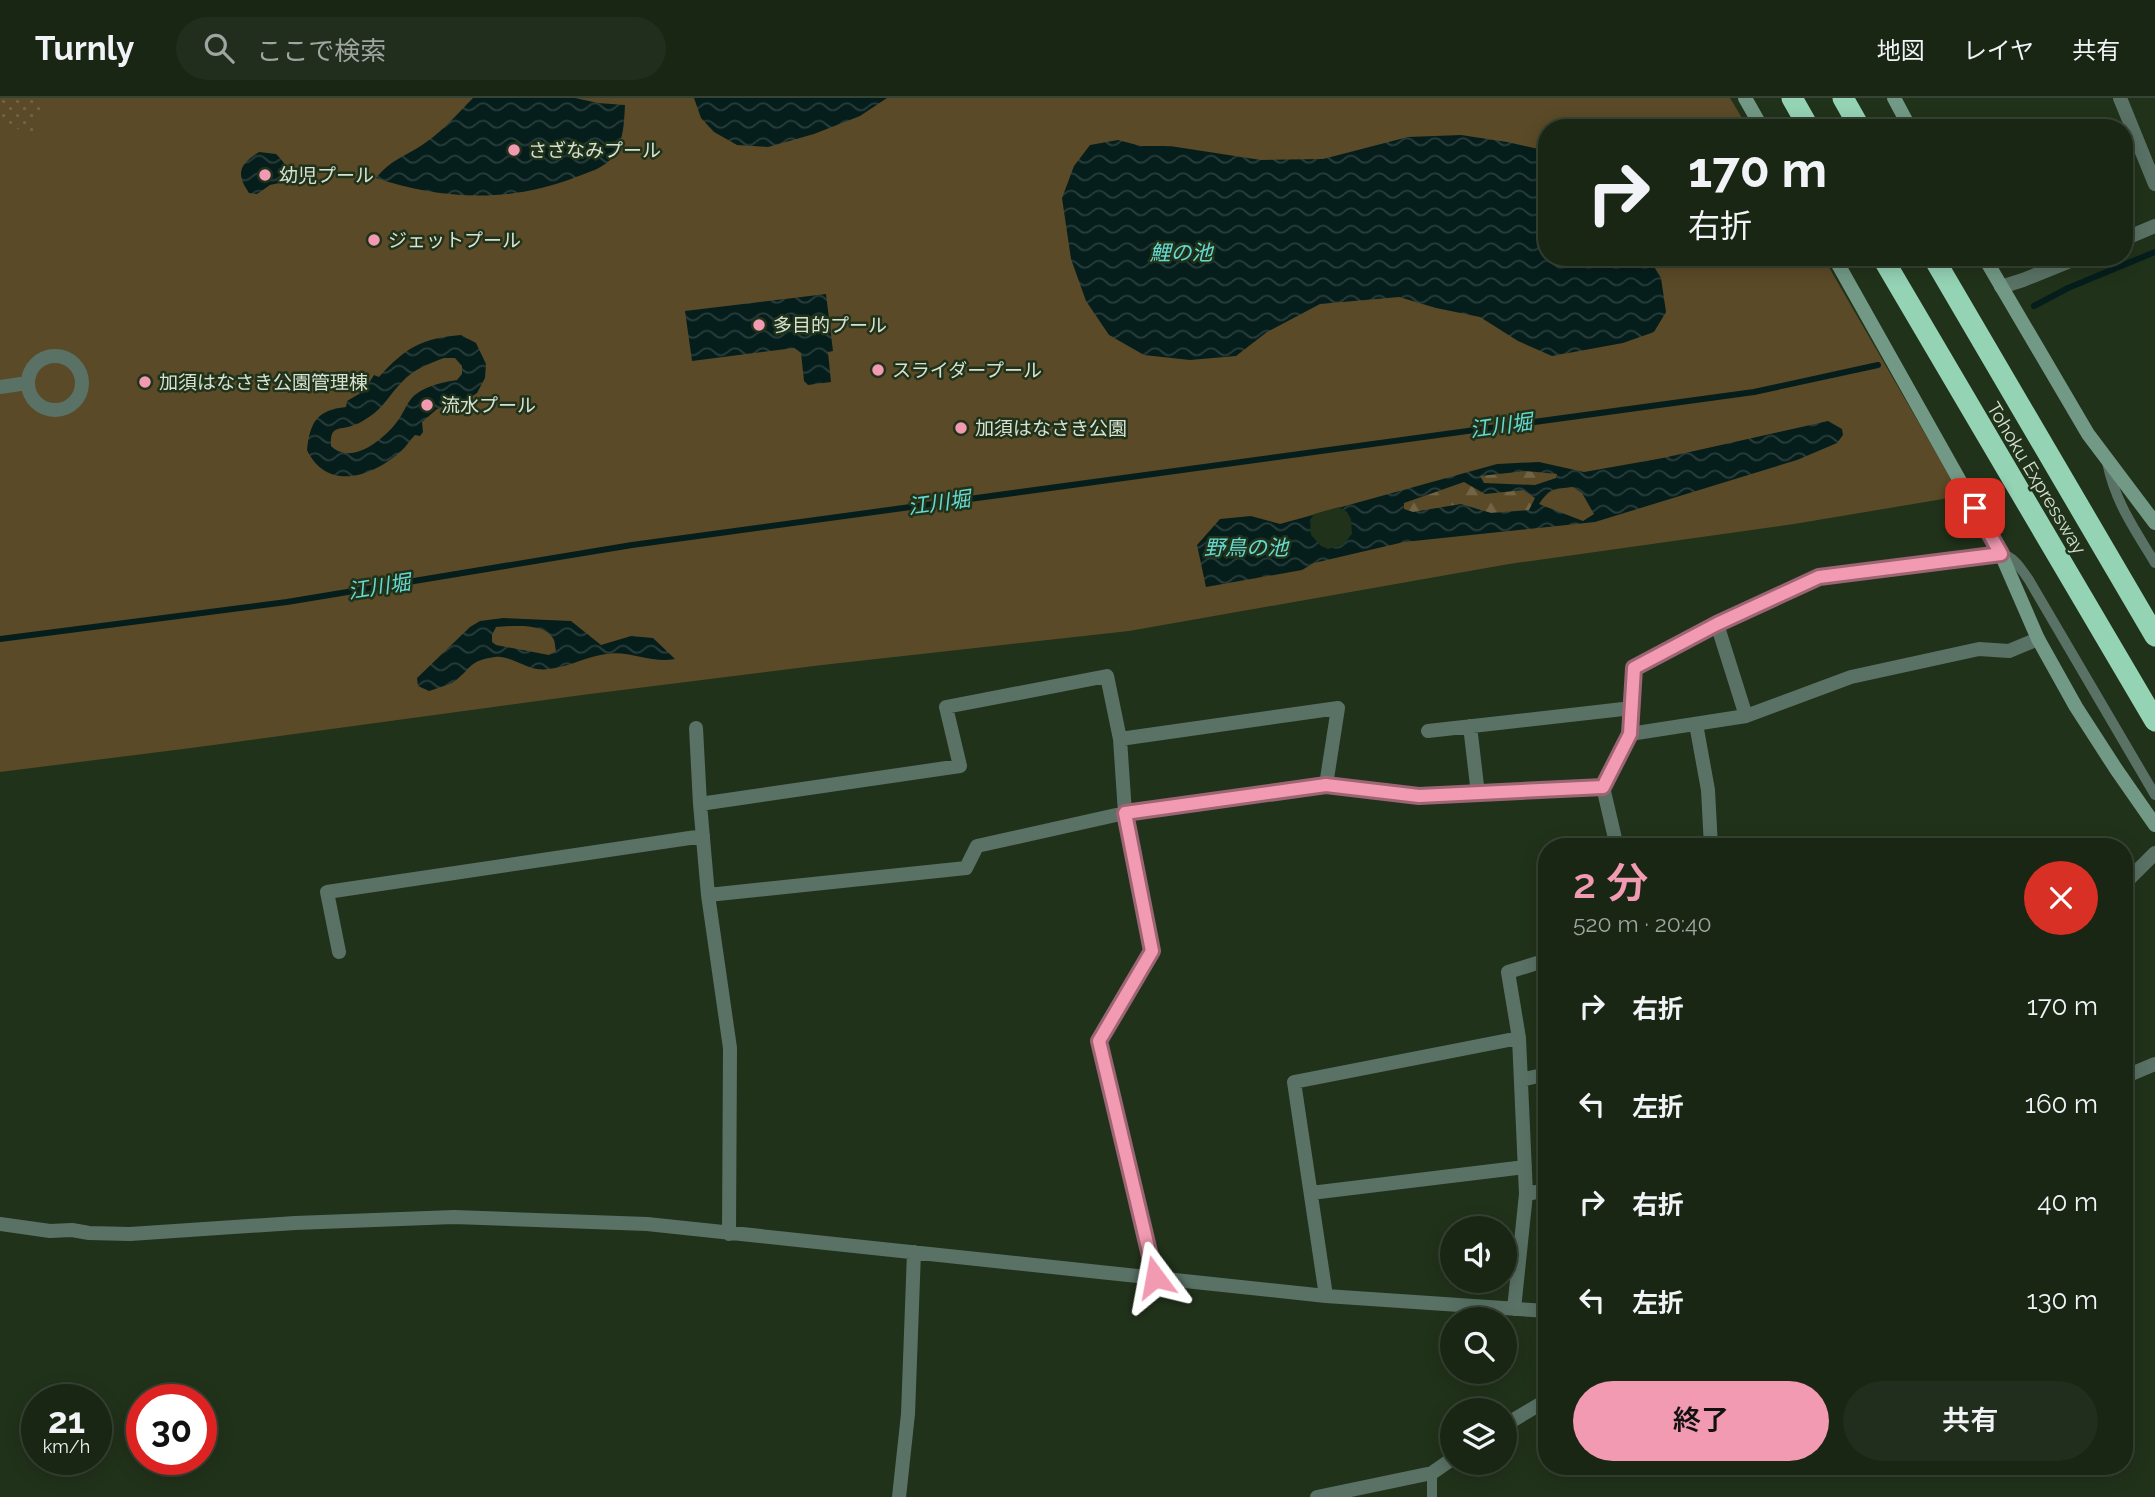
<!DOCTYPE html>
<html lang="ja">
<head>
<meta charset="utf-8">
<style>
	:root { --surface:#192614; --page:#222e1d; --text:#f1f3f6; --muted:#9fa5a0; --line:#374334; --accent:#f19ab1 }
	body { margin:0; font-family:Raleway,"Noto Sans JP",sans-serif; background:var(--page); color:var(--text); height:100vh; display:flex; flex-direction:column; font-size:26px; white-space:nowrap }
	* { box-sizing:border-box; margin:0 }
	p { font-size:23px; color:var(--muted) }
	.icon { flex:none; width:38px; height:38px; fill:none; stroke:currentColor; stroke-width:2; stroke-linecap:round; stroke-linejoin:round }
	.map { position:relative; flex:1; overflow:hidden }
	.details { position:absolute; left:1538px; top:740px; width:595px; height:637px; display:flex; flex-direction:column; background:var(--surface); border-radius:28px; box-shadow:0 4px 18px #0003,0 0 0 2px var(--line) }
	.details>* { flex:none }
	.guide { position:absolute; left:1538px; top:21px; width:595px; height:147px; border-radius:28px; box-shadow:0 4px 18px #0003,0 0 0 2px var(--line); background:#192614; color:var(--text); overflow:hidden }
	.fabs { position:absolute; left:1440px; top:1118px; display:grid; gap:14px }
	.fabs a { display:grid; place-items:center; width:77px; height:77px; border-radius:50%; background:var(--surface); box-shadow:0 4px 18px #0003,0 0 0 2px var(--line); font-size:35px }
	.speed { position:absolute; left:21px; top:1286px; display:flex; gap:14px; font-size:35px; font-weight:700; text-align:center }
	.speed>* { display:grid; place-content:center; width:91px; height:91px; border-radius:50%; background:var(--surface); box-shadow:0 4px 18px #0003,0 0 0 2px var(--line); line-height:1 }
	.speed small { font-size:18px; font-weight:400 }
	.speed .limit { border:10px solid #d22; background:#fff; color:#111 }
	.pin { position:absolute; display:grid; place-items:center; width:60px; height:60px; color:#fff; margin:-30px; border-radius:14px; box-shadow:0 4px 10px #0006 }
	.me { position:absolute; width:77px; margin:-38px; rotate:347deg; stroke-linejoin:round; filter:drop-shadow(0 0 5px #0008) }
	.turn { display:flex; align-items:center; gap:24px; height:147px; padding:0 35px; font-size:32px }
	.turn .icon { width:91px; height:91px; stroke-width:2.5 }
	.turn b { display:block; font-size:49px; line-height:60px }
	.round { display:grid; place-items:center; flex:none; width:74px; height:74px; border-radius:37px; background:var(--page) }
	.overview { display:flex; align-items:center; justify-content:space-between; height:119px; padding:0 35px }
	h1 { font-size:42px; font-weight:600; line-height:52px; color:var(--accent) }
	.button { display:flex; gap:14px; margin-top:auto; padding:14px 35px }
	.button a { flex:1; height:80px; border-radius:42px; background:var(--accent); color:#111; font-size:28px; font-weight:600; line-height:80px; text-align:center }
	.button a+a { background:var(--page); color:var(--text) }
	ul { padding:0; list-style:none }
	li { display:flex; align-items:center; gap:21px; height:98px; padding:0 35px }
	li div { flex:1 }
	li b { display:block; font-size:26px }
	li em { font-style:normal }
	header { display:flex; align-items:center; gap:42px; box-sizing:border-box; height:98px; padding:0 35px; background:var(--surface); border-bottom:2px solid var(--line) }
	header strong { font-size:33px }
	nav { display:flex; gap:38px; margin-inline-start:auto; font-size:24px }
	.search { width:490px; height:63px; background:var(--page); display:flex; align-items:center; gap:18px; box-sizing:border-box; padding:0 24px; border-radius:38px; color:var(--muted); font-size:26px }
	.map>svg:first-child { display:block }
	.grass { fill:#5b4a27 }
	.forest { fill:url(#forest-firs) }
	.park { fill:url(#park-dots) }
	.water { fill:url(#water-waves); fill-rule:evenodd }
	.pier { fill:#21321a }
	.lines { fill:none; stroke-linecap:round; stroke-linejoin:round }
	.stream { stroke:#051e1c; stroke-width:6 }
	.lane { stroke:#5a7266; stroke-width:10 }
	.street { stroke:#5a7266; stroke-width:14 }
	.secondary { stroke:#729986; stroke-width:14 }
	.highway { stroke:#95d3b5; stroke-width:21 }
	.route-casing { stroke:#9d6473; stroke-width:18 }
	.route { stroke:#f19ab1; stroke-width:12 }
	.poi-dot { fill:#f19ab1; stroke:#21321a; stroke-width:2.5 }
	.labels { text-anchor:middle; stroke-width:5; stroke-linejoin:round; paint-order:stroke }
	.poi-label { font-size:19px; fill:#d6e1d2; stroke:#21321a; text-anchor:start }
	.street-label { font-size:19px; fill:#d6e1d2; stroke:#21321a }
	.water-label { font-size:21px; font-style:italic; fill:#65dad3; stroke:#21321a }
</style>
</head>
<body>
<header>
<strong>Turnly</strong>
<div class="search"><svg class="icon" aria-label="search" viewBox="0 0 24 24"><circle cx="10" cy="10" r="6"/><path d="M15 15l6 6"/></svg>ここで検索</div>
<nav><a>地図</a><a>レイヤ</a><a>共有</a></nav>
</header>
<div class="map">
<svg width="2155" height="1399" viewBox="0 0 2155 1399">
	<defs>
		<pattern id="forest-firs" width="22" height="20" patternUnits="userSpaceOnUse" patternTransform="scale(1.75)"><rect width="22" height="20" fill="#5b4a27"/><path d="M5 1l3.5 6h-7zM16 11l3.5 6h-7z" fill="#726445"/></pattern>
		<pattern id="park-dots" width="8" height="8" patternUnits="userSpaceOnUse" patternTransform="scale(1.75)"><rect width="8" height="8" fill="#5b4a27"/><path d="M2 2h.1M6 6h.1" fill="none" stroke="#726445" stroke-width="1.8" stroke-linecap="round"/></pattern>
		<pattern id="water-waves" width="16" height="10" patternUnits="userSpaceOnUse" patternTransform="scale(1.75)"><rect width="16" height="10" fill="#051e1c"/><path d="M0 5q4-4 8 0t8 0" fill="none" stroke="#293e3c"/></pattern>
	</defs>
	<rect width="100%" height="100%" fill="#21321a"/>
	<path class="grass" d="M0,0h1730l18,30h-201v129h276l138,239 -167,28 -285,40 -380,67 -307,34 -240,30 -391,53 -191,24z"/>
	<path class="forest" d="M1526,373l32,3 -2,4 -21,7 -51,-2 -4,-8z
		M1464,384l21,12 38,-4 12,8 -6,12 -38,3 -30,-9 -48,8 -9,-2v-7z"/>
	<path class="park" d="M0,0h45l-13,39 -32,-18z"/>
	<path class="water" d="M473,0h102l23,5 27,2c-1,17 -1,36 -12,51 -8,12 -24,16 -37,21 -65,26 -134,23 -200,1 17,-20 29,-21 49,-35 18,-12 33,-30 48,-45z
		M694,0h193l-27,18 -46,18 -46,13 -31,-2 -23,-13 -13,-14z
		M1461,37l46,7 40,9v106h101l13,21 5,34 -12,20 -31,11 -71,13 -34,-15 -38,-24 -44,-9 -37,-11 -79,7 -53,28 -31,24 -46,4 -46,-5 -35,-20 -23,-34 -15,-42 -9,-61 12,-32 16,-21 28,-5 23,6h29l91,14 62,-1 85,-22z
		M259,54l17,2c7,7 15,16 12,27l-18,4 -13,9 -8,-1c-14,-20 -9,-29 10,-41z
		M826,196l7,57 -5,1 3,30 -23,3 -4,-4 -3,-28 -7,-5 -102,13 -7,-50z
		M461,237l15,8 10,21 -1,14 -8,15 -12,8 -28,8 -15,13 1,10 -3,4 -5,-1c-5,5 -9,12 -15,17 -28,25 -73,40 -93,-2 3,-28 10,-40 39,-43l1,-6 17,-10 10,-16 5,2c26,-29 43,-39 82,-42zM444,260h11l7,8v8l-5,6c-15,2 -36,7 -46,19 -5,6 -9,17 -15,24 -13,17 -45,43 -65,23 -1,-22 8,-15 23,-21 5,-1 10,-5 15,-8 14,-9 21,-23 33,-35 10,-12 28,-19 42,-24z
		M1828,323l14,8 1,6 -6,8 -40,17 -202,62 -191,20 -90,21 -12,7 -96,17 -9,-42 23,-26 31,-3 29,8 217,-60 42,-2 45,10 79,-14zM1526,373l31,3 -1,4 -21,7 -51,-2 -4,-7zM1464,384l21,12 38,-4 12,8 -6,12 -38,3 -30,-9 -48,8 -9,-3v-6zM1573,389l9,6 12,21 -11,7 -44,-17c11,-16 15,-15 34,-17z
		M503,520l68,3 30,24 30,-9 22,2 22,21c-22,5 -46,-9 -69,-5 -23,3 -46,18 -69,15 -14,-2 -29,-14 -42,-12 -27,4 -22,10 -40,24 -7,5 -18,7 -26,10l-11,-5 -1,-8 53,-51 10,-6zM496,529c16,-1 50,-5 58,13 1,3 1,7 2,11l-7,4 -53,-10 -4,-3v-7z"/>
	<path class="pier" d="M1339,409l8,5 4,7 1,15 -9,11 -15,4 -7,-3 -10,-11 -1,-15 4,-6z"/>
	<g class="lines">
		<path class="stream" d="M2034,208l34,-18 87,-36
			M0,541l287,-37 345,-57 1122,-153 124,-27"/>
		<path class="lane" d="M2107,364c8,40 27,66 48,101
			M2001,456c14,3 20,15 28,26l126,215
			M1432,1375v24"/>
		<path class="street" d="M2120,0l35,86
			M2124,141l31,-13
			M2001,189l22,-7 57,-23
			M28 285a27 27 0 1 1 54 0a27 27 0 1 1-54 0Z
			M0,289l27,-4
			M1717,526l102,-47 182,-23
			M1746,618l105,-39 128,-28 30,2 29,-12
			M1696,626l12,66 3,57
			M1470,628l8,68
			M696,630l4,76
			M1428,633l204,-23
			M1603,689l27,-53 4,-66 83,-44 29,92 -116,18
			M2031,749h2
			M2124,786l31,-31
			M708,797l258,-27 11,-22 148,-33 201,-28 93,11 184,-9 14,60
			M339,854l-12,-60 376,-56
			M2124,979l31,-13
			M1521,982l26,-6
			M1311,1095l214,-26
			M1526,1096l21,-4
			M0,1126l50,7 22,-1 17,3 41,1 165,-11 159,-6 193,7 679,72 221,15
			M729,1136l1,-186 -22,-153 -8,-91 260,-38 -14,-59 161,-31 13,63
			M1155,1179l-56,-236 53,-89 -27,-139 -5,-74 218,-31 -12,77
			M1326,1198l-32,-214 225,-44
			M1514,1211l12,-115 -7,-156 -11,-66 39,-12
			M1505,1327l42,-25
			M899,1399l9,-83 6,-162
			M1317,1399l115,-24 20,-14"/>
		<path class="secondary" d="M1745,0l17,30
			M1894,0l16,30
			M1834,159l167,297 37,85 38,68 40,62 39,56
			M1984,159l104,177 67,89"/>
		<path class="highway" d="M1792,0l17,30
			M1843,0l17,30
			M1882,159l273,464
			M1933,159l222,379"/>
	</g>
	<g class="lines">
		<defs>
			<path id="route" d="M1155,1179l-56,-236 53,-90 -27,-138 201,-28 93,11 184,-9 27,-53 4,-66 83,-44 102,-47 182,-23 -26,-46"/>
		</defs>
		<use href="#route" class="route-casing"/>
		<use href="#route" class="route"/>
	</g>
	<g class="poi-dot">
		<circle cx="514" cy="52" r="7"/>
		<circle cx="265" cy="77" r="7"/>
		<circle cx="374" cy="142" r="7"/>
		<circle cx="759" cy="227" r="7"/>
		<circle cx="878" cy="272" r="7"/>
		<circle cx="145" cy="284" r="7"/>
		<circle cx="427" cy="307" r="7"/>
		<circle cx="961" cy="330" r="7"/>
	</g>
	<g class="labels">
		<g class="poi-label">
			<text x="528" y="59">さざなみプール</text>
			<text x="279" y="84">幼児プール</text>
			<text x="388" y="149">ジェットプール</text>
			<text x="773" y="234">多目的プール</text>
			<text x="892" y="279">スライダープール</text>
			<text x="159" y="291">加須はなさき公園管理棟</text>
			<text x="441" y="314">流水プール</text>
			<text x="975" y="337">加須はなさき公園</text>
		</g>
		<g class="street-label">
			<text transform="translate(2037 380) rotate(59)" y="7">Tohoku Expressway</text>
		</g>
		<g class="water-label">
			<text x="1181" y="162">鯉の池</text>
			<text transform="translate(1501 328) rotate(-8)" y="7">江川堀</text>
			<text transform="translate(939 405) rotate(-8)" y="7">江川堀</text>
			<text x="1246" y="457">野鳥の池</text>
			<text transform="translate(379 489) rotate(-9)" y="7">江川堀</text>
		</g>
	</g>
</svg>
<div class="fabs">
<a><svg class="icon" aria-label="sound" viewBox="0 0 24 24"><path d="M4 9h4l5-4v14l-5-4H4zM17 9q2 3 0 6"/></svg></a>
<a><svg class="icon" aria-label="search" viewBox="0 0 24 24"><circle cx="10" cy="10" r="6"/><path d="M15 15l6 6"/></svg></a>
<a><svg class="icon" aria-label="layers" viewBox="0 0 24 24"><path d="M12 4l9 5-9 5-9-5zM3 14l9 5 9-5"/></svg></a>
</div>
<div class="speed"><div>21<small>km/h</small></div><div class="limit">30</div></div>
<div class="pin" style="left:1975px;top:410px;background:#d93025"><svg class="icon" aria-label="arrive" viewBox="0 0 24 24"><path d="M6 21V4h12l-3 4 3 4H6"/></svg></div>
<svg class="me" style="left:1155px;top:1179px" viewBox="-20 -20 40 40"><path d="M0-17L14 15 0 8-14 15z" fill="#f19ab1" stroke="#fff" stroke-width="4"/></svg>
<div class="guide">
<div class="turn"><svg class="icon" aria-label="right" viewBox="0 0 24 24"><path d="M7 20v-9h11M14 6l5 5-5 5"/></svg><div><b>170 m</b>右折</div></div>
</div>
<section class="details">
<div class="overview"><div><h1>2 分</h1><p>520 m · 20:40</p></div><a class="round" style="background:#d93025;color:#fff"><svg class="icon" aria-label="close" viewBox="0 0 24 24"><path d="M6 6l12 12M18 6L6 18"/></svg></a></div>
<ul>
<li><svg class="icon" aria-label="right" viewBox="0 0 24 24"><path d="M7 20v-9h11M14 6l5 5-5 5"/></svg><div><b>右折</b></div><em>170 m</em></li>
<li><svg class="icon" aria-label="left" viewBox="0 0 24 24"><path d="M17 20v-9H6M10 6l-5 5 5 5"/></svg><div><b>左折</b></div><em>160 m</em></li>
<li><svg class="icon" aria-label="right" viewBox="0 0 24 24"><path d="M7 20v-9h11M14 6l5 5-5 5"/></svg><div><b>右折</b></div><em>40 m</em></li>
<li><svg class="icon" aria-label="left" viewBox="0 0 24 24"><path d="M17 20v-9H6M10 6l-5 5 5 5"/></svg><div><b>左折</b></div><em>130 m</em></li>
</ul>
<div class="button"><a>終了</a><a>共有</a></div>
</section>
</div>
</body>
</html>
